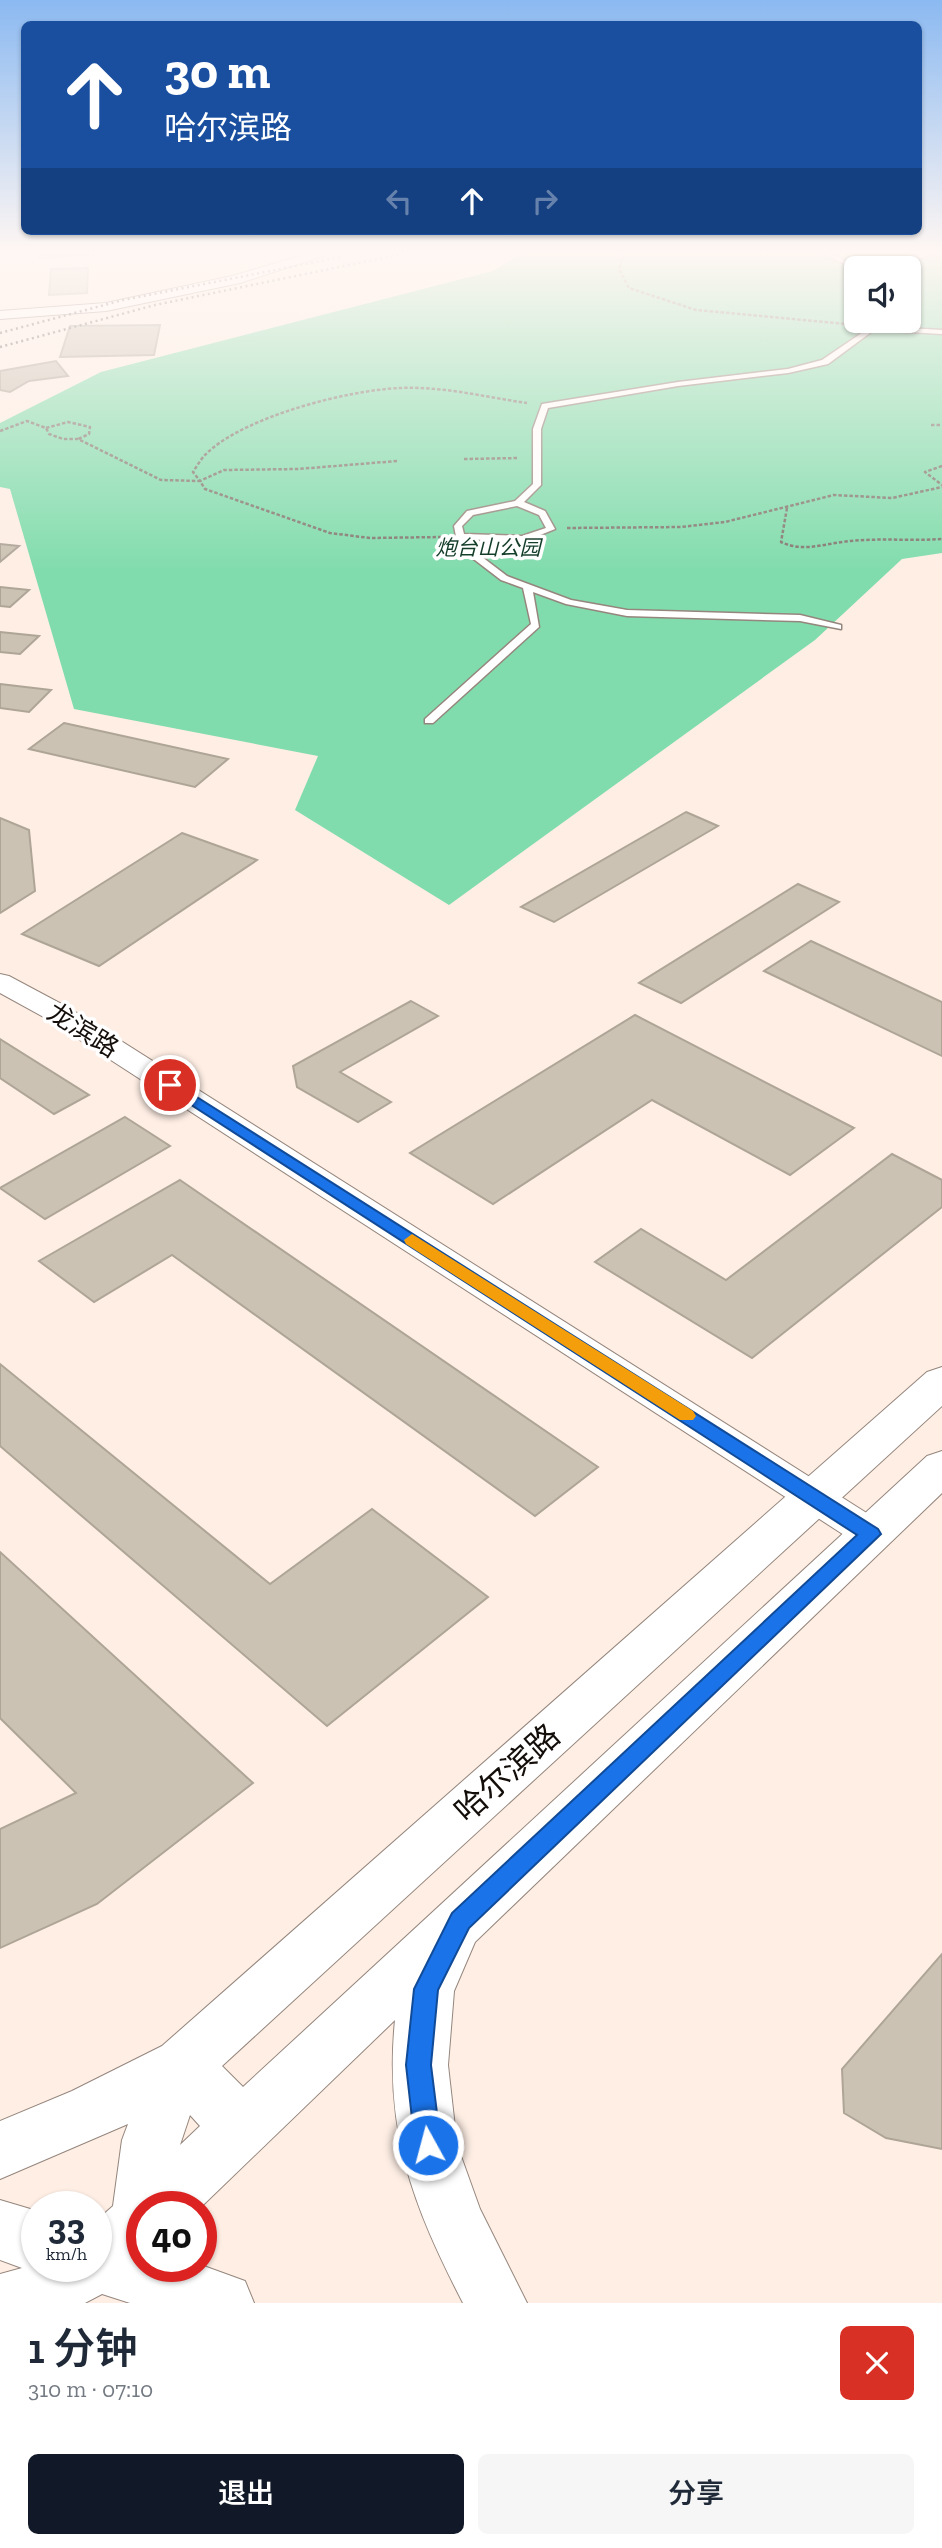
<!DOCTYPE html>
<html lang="zh">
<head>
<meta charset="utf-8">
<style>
	:root { --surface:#fff; --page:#f6f6f7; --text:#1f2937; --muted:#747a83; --accent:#111827 }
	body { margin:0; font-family:"Zilla Slab","Noto Sans SC",serif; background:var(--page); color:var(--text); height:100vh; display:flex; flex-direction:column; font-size:26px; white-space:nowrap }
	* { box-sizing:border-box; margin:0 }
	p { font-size:23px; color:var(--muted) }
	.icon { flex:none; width:38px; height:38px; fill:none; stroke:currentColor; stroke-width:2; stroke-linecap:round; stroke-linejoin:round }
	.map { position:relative; height:2303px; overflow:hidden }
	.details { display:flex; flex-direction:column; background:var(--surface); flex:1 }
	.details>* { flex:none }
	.hud { position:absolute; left:21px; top:21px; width:901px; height:214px; border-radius:10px; box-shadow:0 2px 5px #0004; background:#1a4fa0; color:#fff; overflow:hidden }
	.controls { position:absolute; left:844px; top:256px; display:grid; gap:14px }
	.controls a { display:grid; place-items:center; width:77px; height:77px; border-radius:10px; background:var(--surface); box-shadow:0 2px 5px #0004; font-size:35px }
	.speed { position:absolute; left:21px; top:2191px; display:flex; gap:14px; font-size:35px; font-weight:700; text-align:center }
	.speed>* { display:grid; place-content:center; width:91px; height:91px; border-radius:50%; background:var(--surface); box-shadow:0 2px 5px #0004; line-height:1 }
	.speed small { font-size:18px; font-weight:400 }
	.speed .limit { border:10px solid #d22; background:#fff; color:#111 }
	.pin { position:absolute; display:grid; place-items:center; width:60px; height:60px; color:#fff; margin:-30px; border:4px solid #fff; border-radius:50%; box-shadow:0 2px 7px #0007 }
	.me { position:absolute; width:77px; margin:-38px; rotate:353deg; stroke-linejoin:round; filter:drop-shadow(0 0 5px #0008) }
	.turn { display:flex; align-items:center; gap:24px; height:147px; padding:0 28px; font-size:32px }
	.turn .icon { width:91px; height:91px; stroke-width:2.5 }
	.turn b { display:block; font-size:49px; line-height:60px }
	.lanes { display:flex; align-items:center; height:66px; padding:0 28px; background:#0003; justify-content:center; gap:35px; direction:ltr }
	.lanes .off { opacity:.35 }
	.round { display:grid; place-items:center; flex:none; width:74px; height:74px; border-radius:10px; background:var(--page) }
	.head { display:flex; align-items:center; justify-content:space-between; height:119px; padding:0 28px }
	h1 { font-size:42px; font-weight:600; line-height:52px }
	.button { display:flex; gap:14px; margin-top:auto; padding:14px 28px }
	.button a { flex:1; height:80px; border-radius:10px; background:var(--accent); color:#fff; font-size:28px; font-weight:600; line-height:80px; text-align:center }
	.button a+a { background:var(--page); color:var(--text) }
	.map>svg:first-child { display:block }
	.green { fill:#80dcac; fill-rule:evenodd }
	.building { fill:#cbc2b3; stroke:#aea597; stroke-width:2 }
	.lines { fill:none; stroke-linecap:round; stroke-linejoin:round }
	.service-casing { stroke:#95867d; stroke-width:3 }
	.minor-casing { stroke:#95867d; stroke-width:2 }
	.tertiary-casing { stroke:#95867d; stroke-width:2 }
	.path { stroke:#827871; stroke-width:2.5; stroke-dasharray:3.5 2; stroke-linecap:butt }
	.service { fill:#fff; fill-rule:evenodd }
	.minor { fill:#fff; fill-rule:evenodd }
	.tertiary { fill:#fff; fill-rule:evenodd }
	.rail { stroke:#685f59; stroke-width:2.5; stroke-dasharray:2 3.5; stroke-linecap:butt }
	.route { fill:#1a73e8; stroke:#114b97; stroke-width:2 }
	.slow { fill:#f59e0b }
	.labels { text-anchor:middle; stroke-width:7; stroke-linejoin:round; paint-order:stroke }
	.far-park-label { font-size:21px; font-style:italic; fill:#143e2a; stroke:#fff }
	.street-label { font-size:26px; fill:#140e0b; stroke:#fff }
	.near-street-label { font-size:32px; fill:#140e0b; stroke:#fff }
</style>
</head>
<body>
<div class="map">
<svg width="942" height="2303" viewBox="0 0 942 2303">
	<rect width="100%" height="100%" fill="#feeee4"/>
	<path class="green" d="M525,251h417v302l-40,6 -87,81 -366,265 -154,-95 23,-54 -244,-47 -64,-220 -10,-2v-64l101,-51 392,-101zM856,268h52v52h-52z"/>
	<path class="building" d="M38,251h102l-100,7z
		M88,268l-1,25 -38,2 2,-26z
		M160,325l-6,30 -94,2 10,-31z
		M56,361l12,15 -39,5 -19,11 -10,-2v-19z
		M0,544l19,2 -19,16z
		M0,587l29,3 -19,17 -10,-1z
		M0,632l39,4 -19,18 -20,-2z
		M0,684l51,6 -22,22 -29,-4z
		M64,723l164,36 -33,28 -166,-38z
		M686,812l32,14 -164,96 -33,-15z
		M0,818l29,12 6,61 -35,22z
		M182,833l75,27 -158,106 -77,-32z
		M798,884l41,18 -158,101 -42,-20z
		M811,941l131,61v54l-178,-85z
		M411,1001l27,15 -98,56 51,30 -33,20 -61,-35 -4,-21z
		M635,1015l219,113 -64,47 -138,-75 -159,104 -83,-51z
		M0,1039l89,56 -35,19 -54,-36z
		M125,1117l45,29 -125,73 -45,-31z
		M892,1154l50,26v27l-190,151 -157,-96 46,-33 85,51z
		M180,1180l418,287 -63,49 -363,-261 -78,47 -55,-41z
		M0,1364l270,220 102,-75 116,88 -161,129 -327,-280z
		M0,1552l253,231 -156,121 -97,44v-119l76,-36 -76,-75z
		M942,1954v195l-56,-11 -42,-25 -2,-44z"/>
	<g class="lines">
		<defs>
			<path id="service" d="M819,251h8l32,17 -5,1z
				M927,251h9l-39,17h-9z
				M872,326l70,4v4l-68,-4 -46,34 -40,9 -110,13 -130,22 -7,21v56l-17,17 21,9 10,18 -32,13 -59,-3 1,5 42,32 64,24 56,10 173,5 41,10v4l-41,-8 -173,-5 -61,-12 -33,-12 6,35 -106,96h-8v-4l106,-95 -8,-36 -22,-8 -43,-33 -4,-21 13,-15 48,-10 18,-17v-55l9,-25 136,-22 110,-13 34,-9zM517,506l22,9 7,13 -24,8 -58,-2 -2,-8 11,-11z"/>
			<path id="minor" d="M317,251h21l-98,32 -134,28 -106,8v-8l106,-8 126,-27z
				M0,974l9,2 60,32 815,516 5,10 -5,10 -13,4 -13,-4 -809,-524 -49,-27z"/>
			<path id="tertiary" d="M942,1367v39l-720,660 21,21 684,-631 15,-5v42l-467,449 -21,49 -6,74 9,80 23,64 47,94h-64c-50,-97 -79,-172 -68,-283l-194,187h-59v59l59,-1 44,16 9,22h-124l-28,-9 -17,9h-85v-29l22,-6 -22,-8v-60l37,11v55h59v-45l17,-15 9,-66 6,-16 -128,55v-58l72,-30 90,-45 765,-674zM190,2115l10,11 -20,19z"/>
		</defs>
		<use href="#service" class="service-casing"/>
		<use href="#minor" class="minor-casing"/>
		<use href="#tertiary" class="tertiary-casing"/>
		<path class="path" d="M621,251l3,1 -5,17 10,19 67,22 151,14
			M931,425h11
			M46,428l22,-6 22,5 -1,7 -11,5
			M0,431l27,-10 19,7 3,6 14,5h15l83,41 39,1 5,8 125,44 40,5 72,-1
			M464,459l55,-1
			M397,461l-99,8 -74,1 -24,11 -7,-9c4,-6 8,-13 12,-17 37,-38 143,-65 195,-67 42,-2 85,9 127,15
			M942,466l-17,6 17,13
			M787,508l-6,34c23,11 45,1 69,-1 30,-3 61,0 92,-2
			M567,528l114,-1 44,-5 109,-27 58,3 50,-11"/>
		<use href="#service" class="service"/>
		<use href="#minor" class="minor"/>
		<use href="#tertiary" class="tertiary"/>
		<path class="rail" d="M0,333l123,-33 218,-43
			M0,347l155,-42 262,-54"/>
	</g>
	<linearGradient id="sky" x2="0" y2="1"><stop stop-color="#8bb9f1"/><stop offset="0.44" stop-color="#fff7f3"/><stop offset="1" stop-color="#fff7f3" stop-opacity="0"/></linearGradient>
	<rect width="942" height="573" fill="url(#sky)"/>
	<path class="route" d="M170,1080l708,449 3,5 -412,394 -31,62 -7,75 10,80 -4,9 -9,4 -9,-4 -4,-9 -9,-80 8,-76 38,-76 405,-378 -692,-447 -3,-3 3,-3z"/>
	<path class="slow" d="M412,1234l281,177 3,5 -3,4h-13l-274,-176 -2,-4z"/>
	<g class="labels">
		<g class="far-park-label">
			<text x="488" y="555">炮台山公园</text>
		</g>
		<g class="street-label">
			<text transform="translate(83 1030) rotate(32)" y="9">龙滨路</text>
		</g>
		<g class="near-street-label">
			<text transform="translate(507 1773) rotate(-42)" y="11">哈尔滨路</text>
		</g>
	</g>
</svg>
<div class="controls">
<a><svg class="icon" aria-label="sound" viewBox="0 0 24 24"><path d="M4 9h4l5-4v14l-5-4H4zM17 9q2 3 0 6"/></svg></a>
</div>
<div class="speed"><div>33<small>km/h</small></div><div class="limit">40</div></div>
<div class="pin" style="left:170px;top:1085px;background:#d93025"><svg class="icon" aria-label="arrive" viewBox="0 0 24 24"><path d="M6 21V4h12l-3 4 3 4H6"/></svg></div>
<svg class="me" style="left:428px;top:2145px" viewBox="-20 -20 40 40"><circle r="17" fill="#1a73e8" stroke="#fff" stroke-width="3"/><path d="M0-11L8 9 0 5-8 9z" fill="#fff"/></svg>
<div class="hud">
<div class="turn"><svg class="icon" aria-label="ahead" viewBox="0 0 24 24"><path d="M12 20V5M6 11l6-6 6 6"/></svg><div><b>30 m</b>哈尔滨路</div></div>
<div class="lanes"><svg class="icon off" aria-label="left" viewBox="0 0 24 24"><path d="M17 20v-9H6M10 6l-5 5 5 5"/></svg><svg class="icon" aria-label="ahead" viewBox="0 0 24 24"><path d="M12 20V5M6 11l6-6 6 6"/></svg><svg class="icon off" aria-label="right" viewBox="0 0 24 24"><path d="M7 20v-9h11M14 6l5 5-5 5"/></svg></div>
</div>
</div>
<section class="details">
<div class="head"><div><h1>1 分钟</h1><p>310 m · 07:10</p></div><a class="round" style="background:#d93025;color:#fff"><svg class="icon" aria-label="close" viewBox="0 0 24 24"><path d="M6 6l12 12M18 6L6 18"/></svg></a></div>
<div class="button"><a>退出</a><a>分享</a></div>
</section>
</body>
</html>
